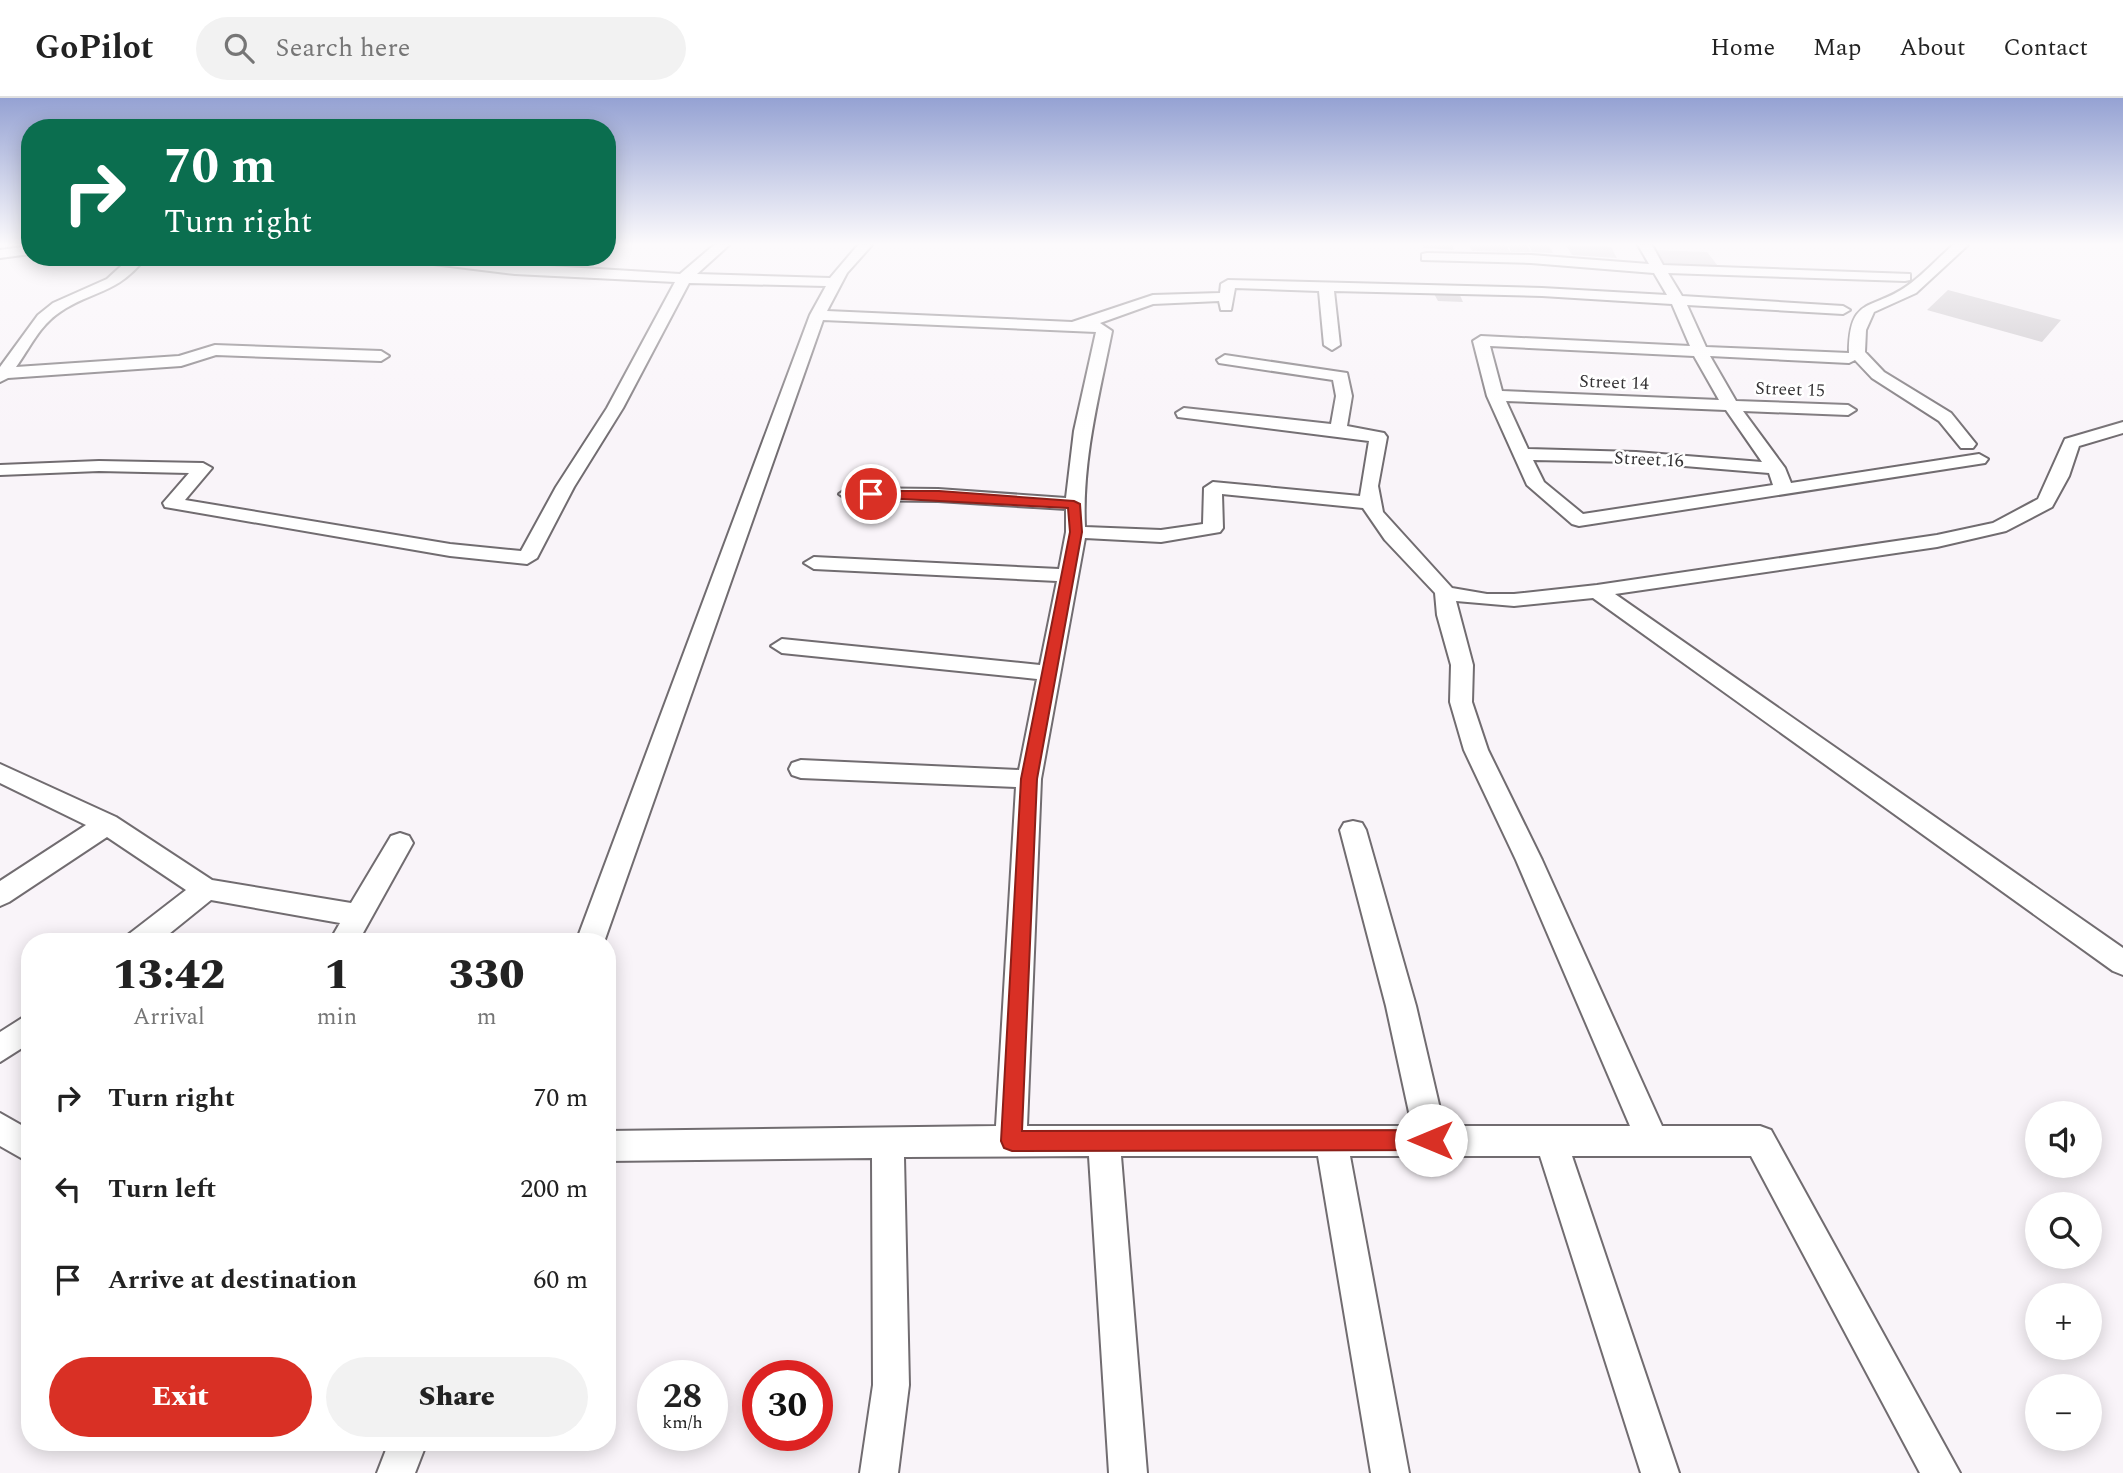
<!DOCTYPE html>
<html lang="en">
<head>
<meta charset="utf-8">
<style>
	:root { --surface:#fff; --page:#f2f2f2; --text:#222; --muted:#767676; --line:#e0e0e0; --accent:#d93025 }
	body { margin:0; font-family:Spectral,serif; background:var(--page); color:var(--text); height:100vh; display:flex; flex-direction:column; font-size:26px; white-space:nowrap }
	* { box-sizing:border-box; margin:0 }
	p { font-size:23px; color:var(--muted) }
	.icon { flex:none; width:38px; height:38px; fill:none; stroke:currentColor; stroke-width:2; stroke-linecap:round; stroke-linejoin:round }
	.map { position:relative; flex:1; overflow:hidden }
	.details { position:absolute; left:21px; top:835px; width:595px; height:518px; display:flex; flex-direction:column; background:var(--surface); border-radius:28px; box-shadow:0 4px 18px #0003 }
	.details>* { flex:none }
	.guide { position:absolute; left:21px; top:21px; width:595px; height:147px; border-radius:28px; box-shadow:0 4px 18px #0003; background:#0b6e4f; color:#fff; overflow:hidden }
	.buttons { position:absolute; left:2025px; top:1003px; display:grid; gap:14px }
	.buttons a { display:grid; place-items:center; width:77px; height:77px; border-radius:50%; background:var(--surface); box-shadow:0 4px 18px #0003; font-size:35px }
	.speed { position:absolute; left:637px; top:1262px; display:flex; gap:14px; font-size:35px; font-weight:700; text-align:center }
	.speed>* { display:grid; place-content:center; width:91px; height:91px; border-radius:50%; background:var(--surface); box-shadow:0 4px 18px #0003; line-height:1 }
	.speed small { font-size:18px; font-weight:400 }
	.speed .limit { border:10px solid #d22; background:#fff; color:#111 }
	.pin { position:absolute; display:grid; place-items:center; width:60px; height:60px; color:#fff; margin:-30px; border:4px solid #fff; border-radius:50%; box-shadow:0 2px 7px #0007 }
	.me { position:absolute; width:77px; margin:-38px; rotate:270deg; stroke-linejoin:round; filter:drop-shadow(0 0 5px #0008) }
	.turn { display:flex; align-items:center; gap:24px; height:147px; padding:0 28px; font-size:32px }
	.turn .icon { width:91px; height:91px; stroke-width:2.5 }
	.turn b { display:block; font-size:49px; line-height:60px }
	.eta { display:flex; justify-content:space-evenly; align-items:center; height:119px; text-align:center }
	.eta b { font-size:42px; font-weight:800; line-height:49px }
	.primary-button { display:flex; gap:14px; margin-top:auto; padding:14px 28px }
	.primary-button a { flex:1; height:80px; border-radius:42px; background:var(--accent); color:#fff; font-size:28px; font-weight:800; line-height:80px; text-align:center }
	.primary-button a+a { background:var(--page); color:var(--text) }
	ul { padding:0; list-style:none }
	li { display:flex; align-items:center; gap:21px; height:91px; padding:0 28px }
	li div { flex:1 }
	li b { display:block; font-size:26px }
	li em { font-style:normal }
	header { display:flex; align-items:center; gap:42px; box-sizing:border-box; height:98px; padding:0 35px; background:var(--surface); border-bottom:2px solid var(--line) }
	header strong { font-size:33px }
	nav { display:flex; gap:38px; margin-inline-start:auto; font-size:24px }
	.search { width:490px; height:63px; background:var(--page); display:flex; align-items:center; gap:18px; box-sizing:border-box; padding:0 24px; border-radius:38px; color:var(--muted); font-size:26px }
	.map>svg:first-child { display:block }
	.building { fill:#c4bfc4 }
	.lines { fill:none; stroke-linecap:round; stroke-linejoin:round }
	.street-casing { stroke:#716c70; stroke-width:4 }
	.street { fill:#fff; fill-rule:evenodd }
	.route { fill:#d93025; stroke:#8d1f18; stroke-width:2 }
	.labels { text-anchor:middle; stroke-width:5; stroke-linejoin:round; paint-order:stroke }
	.far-street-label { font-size:18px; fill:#343234; stroke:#fff }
</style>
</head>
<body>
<header>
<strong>GoPilot</strong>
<div class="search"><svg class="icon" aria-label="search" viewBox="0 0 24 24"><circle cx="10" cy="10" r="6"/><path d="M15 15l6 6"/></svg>Search here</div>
<nav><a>Home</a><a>Map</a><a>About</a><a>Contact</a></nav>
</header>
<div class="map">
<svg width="2123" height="1375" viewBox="0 0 2123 1375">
	<rect width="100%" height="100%" fill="#f9f4f9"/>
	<path class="building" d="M1423,147h29l2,5 -31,-2z
		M1469,147h37l4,7 -38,-1z
		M1508,147h19l4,7h-20z
		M1529,147h20l4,8 -21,-1z
		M1566,147l45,2 6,11 -45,-3z
		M1653,152l54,2 11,14 -56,-3z
		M1948,192l113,30 -19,22 -115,-32z
		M1433,194l26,1 4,9 -25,-1z"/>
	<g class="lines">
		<defs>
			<path id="street" d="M714,147h15l-32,29 133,4 28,-33h14l-25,28 -20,38 245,11 81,-27 67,-2 1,-9 7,-4 314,8 125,7 -13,-22 -123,-10 -109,-3v-6l5,-1 104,2 118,9 -11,-19h14l11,20 247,9v6l-5,1 -237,-8 14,23 161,10 7,4 -7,4 -156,-9 19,42 143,6c0,-58 23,-42 58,-67 17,-12 31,-28 46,-41h15l-52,48 -42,19 -8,18 -1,22 19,20 67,41 25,31 -3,4h-12l-22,-27 -67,-43 -17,-18 -6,3 -139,-7 26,45 112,4 8,5 -8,5 -105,-4 42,57 6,15 188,-29 9,5 -3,4 -406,63 -7,-2 -45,-39 -40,-89 -14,-55 8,-5 209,10 -18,-42 -130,-8 -208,-5 6,54 -8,5 -8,-5 -5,-54 -84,-3 -4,22h-10l-2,-9 -66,3 -53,19 12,8c-13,65 -30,129 -27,196l76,3 42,-6 1,-36 9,-6 147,14 9,-55 -191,-24 -2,-4 8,-5 147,16 5,-28 -3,-16 -114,-17 -2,-3 8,-5 122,18 5,23 -5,30 37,7 3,4 -9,49 5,26 69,76 35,6h27l83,-9 340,-50 56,-12 45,-24 27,-60 58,-17v11l-44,13 -10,30 -17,31 -46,24 -69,16 -322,47 508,354v27l-10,-4 -520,-373 -79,8 -58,-5 17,64 -1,37 16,48 54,110 120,266h98l11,4 189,343h-40l-169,-317h-179l107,317h-38l-101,-317h-190l59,317h-38l-53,-317h-197l26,317h-38l-20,-317 -185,1 5,228 -11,88h-38l13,-88 -1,-227 -265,3v-30l389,-5 20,-339 -215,-9 -9,-3 -3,-6 3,-6 9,-3 218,10 18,-91 -255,-26 -11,-7 11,-7 258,26 17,-84 -243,-12 -10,-6 10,-6 245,12 7,-37v-23l-128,-8 -90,-1 -9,-6 9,-6 90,1 128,9 8,-67 22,-99 -273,-12 -219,622h-28l234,-627 16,-29 -137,-3 -66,125 -49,79 -37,71 -10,6 -77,-8 -285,-49 -2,-4 26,-30 -90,-2 -99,4v-10l99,-4 104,2 9,5 -27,32 265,44 71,7 35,-64 51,-79 68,-126 -160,-8 -106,-13 -7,-4 278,17zM1490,248l204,10 25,44 -217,-9zM1506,303l220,9 36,52 -126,-10 -108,-3zM1533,362l103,2 133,11 4,12 -190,29 -39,-32zM1222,396l141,14 22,32 50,53 2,22 14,50 -1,37 14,48 52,110 114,266h-186l-28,-120 -50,-176 -4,-7 -9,-2 -9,2 -4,7 46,176 26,120h-385l14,-347 44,-241 76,4 59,-10 3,-4z
				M30,148v8l-30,4v-8z
				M131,159h15c-29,38 -54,33 -86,55 -21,14 -30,36 -44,55l163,-11 36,-11 166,6 8,5 -8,5 -165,-6 -35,11 -173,12 -8,4v-15l38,-52 15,-12 54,-24z
				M0,666l116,53 96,63 139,23 40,-67 9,-3 9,3 4,7 -55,99h-29l11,-19 -129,-23 -52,42h-34l4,-8 57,-44 -79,-53 -98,65 -9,4v-25l86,-56 -86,-42z
				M30,915v30l-30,19v-30z
				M0,1015l30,17v33l-30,-17z
				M389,1344h38l-12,31h-38z"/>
		</defs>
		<use href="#street" class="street-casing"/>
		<use href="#street" class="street"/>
	</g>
	<linearGradient id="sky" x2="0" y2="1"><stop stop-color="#95a2d3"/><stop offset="0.43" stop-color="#fcfafc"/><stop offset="1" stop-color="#fcfafc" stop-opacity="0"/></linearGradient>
	<rect width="2123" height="340" fill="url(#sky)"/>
	<path class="route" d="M871,393h68l135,10 6,3 2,28 -45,247 -15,352 409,-1 7,3 3,7 -3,7 -7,3 -419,1 -8,-3 -3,-7 20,-362 49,-247 -2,-24 -202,-11v-5z"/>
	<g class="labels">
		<g class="far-street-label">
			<text transform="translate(1614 284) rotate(2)" y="6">Street 14</text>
			<text transform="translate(1790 291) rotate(2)" y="6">Street 15</text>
			<text transform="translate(1649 361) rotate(3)" y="6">Street 16</text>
		</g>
	</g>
</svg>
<div class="buttons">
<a><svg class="icon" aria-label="sound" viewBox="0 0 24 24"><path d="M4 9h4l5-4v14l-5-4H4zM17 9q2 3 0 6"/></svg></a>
<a><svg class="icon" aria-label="search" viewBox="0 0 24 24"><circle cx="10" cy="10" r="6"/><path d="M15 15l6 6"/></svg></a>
<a>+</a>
<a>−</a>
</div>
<div class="speed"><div>28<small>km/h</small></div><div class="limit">30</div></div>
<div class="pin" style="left:871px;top:396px;background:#d93025"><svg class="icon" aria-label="arrive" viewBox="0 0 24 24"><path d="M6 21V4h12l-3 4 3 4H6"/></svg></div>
<svg class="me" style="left:1431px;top:1042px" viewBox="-20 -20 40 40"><circle r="19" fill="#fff"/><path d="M0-13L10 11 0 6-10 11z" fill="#d93025"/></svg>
<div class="guide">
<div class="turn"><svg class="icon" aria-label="right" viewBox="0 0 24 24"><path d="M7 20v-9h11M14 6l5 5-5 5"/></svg><div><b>70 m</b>Turn right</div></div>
</div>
<section class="details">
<div class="eta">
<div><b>13:42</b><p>Arrival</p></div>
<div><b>1</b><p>min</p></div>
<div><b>330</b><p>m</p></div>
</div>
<ul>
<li><svg class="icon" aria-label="right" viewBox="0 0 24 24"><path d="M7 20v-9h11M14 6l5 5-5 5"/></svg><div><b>Turn right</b></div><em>70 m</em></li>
<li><svg class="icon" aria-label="left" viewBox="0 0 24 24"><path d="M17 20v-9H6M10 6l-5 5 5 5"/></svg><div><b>Turn left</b></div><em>200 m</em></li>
<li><svg class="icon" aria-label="arrive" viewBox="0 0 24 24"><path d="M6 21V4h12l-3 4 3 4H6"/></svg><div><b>Arrive at destination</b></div><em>60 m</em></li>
</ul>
<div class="primary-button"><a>Exit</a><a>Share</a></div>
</section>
</div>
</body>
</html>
